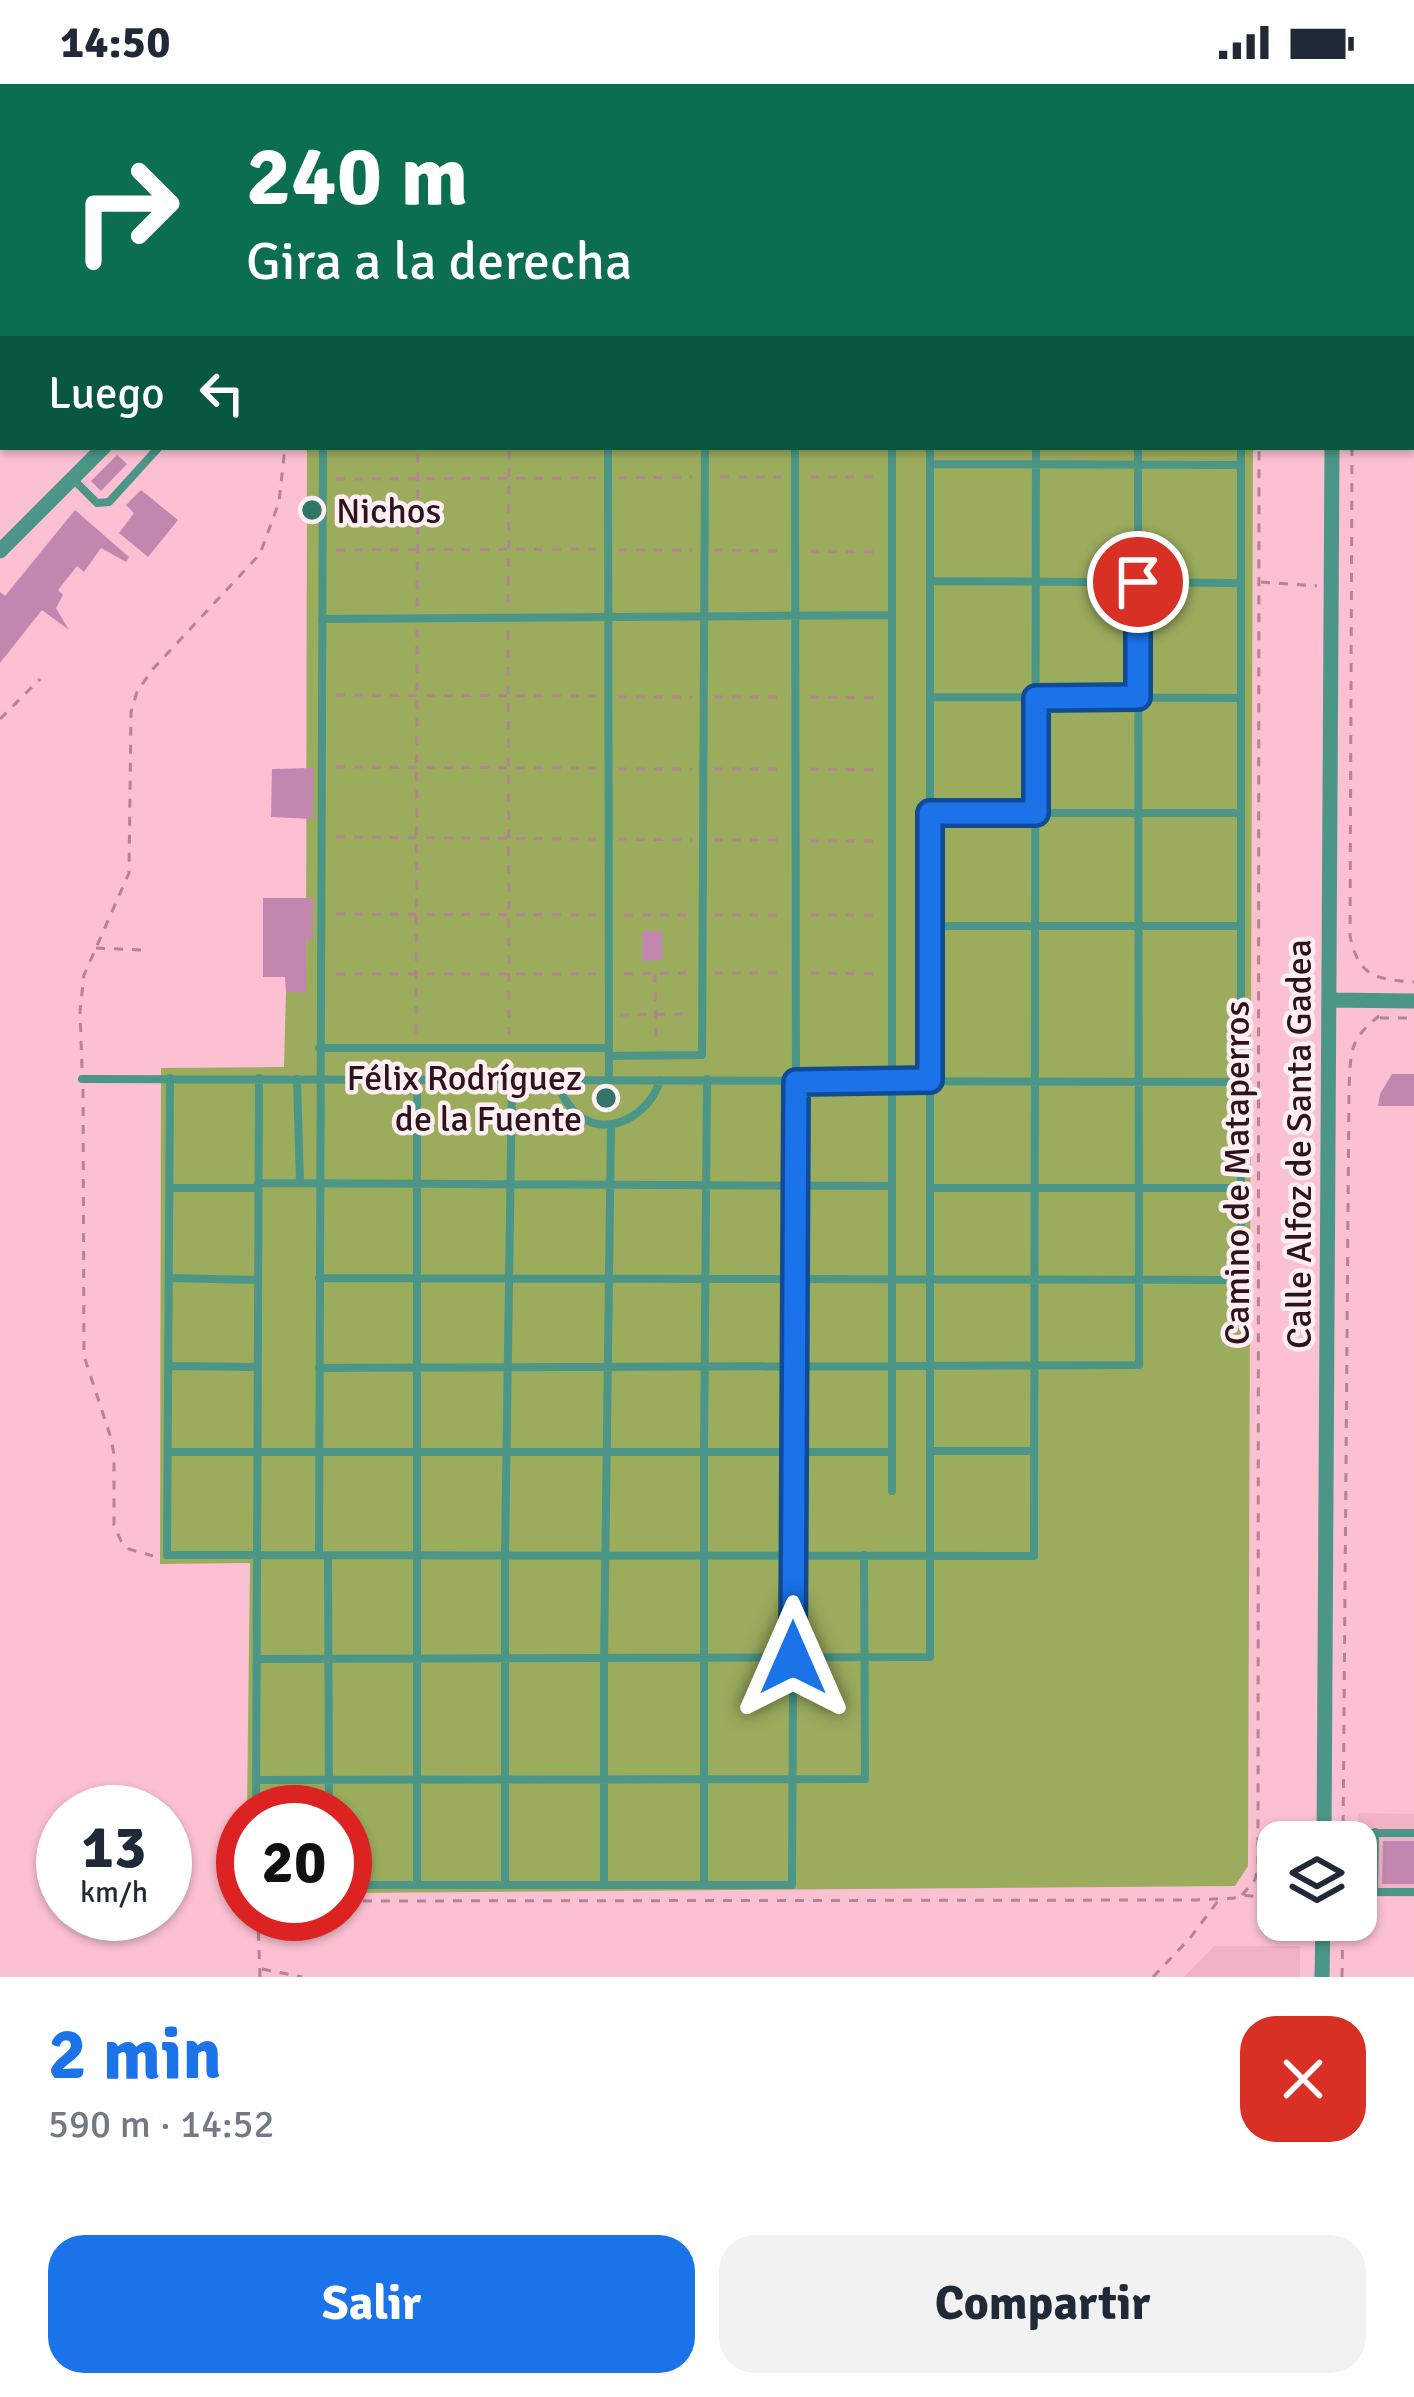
<!DOCTYPE html>
<html lang="es">
<head>
<meta charset="utf-8">
<style>
	:root { --surface:#fff; --page:#f2f2f3; --text:#1f2937; --muted:#747a83; --accent:#1a73e8 }
	body { margin:0; font-family:Signika,sans-serif; background:var(--page); color:var(--text); height:100vh; display:flex; flex-direction:column; font-size:45px; white-space:nowrap }
	* { box-sizing:border-box; margin:0 }
	p { font-size:39px; color:var(--muted) }
	.icon { flex:none; width:66px; height:66px; fill:none; stroke:currentColor; stroke-width:2; stroke-linecap:round; stroke-linejoin:round }
	.map { position:relative; height:1893px; overflow:hidden }
	.panel { display:flex; flex-direction:column; background:var(--surface); flex:1 }
	.panel>* { flex:none }
	.top-card { position:absolute; left:0px; top:0px; width:1416px; height:366px; box-shadow:0 3px 9px #0004; background:#0b6e4f; color:#fff; overflow:hidden }
	.controls { position:absolute; left:1257px; top:1737px; display:grid; gap:24px }
	.controls a { display:grid; place-items:center; width:120px; height:120px; border-radius:24px; background:var(--surface); box-shadow:0 3px 9px #0004; font-size:60px }
	.speed { position:absolute; left:36px; top:1701px; display:flex; gap:24px; font-size:60px; font-weight:700; text-align:center }
	.speed>* { display:grid; place-content:center; width:156px; height:156px; border-radius:50%; background:var(--surface); box-shadow:0 3px 9px #0004; line-height:1 }
	.speed small { font-size:30px; font-weight:400 }
	.speed .limit { border:18px solid #d22; background:#fff; color:#111 }
	.pin { position:absolute; display:grid; place-items:center; width:102px; height:102px; color:#fff; margin:-51px; border:6px solid #fff; border-radius:50%; box-shadow:0 3px 12px #0007 }
	.me { position:absolute; width:132px; margin:-66px; rotate:0deg; stroke-linejoin:round; filter:drop-shadow(0 0 9px #0008) }
	.turn { display:flex; align-items:center; gap:42px; height:252px; padding:0 48px; font-size:54px }
	.turn .icon { width:156px; height:156px; stroke-width:2.5 }
	.turn b { display:block; font-size:84px; line-height:102px }
	.then { display:flex; align-items:center; height:114px; padding:0 48px; background:#0003; gap:24px; font-size:45px }
	.round { display:grid; place-items:center; flex:none; width:126px; height:126px; border-radius:36px; background:var(--page) }
	.summary { display:flex; align-items:center; justify-content:space-between; height:204px; padding:0 48px }
	h1 { font-size:72px; font-weight:700; line-height:90px; color:var(--accent) }
	.action { display:flex; gap:24px; margin-top:auto; padding:24px 48px }
	.action a { flex:1; height:138px; border-radius:36px; background:var(--accent); color:#fff; font-size:48px; font-weight:700; line-height:138px; text-align:center }
	.action a+a { background:var(--page); color:var(--text) }
	.status { display:flex; justify-content:space-between; align-items:center; height:84px; padding:0 60px; background:var(--surface); direction:ltr }
	.status svg { height:33px; fill:currentColor }
	.map>svg:first-child { display:block }
	.built { fill:#f2b2c6 }
	.green { fill:#9bac5d }
	.building { fill:#c187af }
	.lines { fill:none; stroke-linecap:round; stroke-linejoin:round }
	.path { stroke:#b48493; stroke-width:3; stroke-dasharray:9 9; stroke-linecap:butt }
	.lane { stroke:#4b9687; stroke-width:8 }
	.street { stroke:#4b9687; stroke-width:15 }
	.secondary { stroke:#2c7063; stroke-width:21 }
	.route-casing { stroke:#114b97; stroke-width:30 }
	.route { stroke:#1a73e8; stroke-width:21 }
	.poi-dot { fill:#327669; stroke:#ffeff3; stroke-width:4.5 }
	.labels { text-anchor:middle; stroke-width:9; stroke-linejoin:round; paint-order:stroke }
	.poi-label { font-size:36px; fill:#2d131c; stroke:#ffeff3; text-anchor:start }
	.street-label { font-size:36px; fill:#2d131c; stroke:#ffeff3 }
</style>
</head>
<body>
<div class="status"><b>14:50</b><svg viewBox="0 0 49 12"><path d="M0 12V9h3v3zM5 12V6h3v6zM10 12V3h3v9zM15 12V0h3v12zM26 1h20v11H26zM47 4h2v5h-2z"/></svg></div>
<div class="map">
<svg width="1414" height="1893" viewBox="0 0 1414 1893">
	<rect width="100%" height="100%" fill="#fbc0d2"/>
	<path class="built" d="M1358,1729l56,1v83h-57z
		M1214,1862h86v31h-116z"/>
	<path class="green" d="M307,363h946l-5,1419 -13,20 -890,7v-81h-98l3,-249 -90,1 1,-496 123,-1 2,-75h20z"/>
	<path class="building" d="M117,371l10,9 -26,27 -10,-10z
		M141,406l37,30 -30,37 -29,-24 15,-20 -8,-8z
		M75,426l54,47 -3,5 -25,-14 -17,24 -7,-6 -19,24 5,5 -7,13 13,22 -27,-20 -42,53v-71l5,4z
		M314,684l-1,51 -42,-2 1,-48z
		M263,814h50v42h-7v53l-20,-1 -1,-15h-22z
		M642,847h20l1,29 -21,1z
		M1392,990h22v32h-36l2,-12z
		M1383,1757h31v43h-32z"/>
	<g class="lines">
		<path class="path" d="M182,3l2,-3
			M348,3l2,-3
			M1398,3l16,-3
			M0,210l3,-4
			M1352,363l-2,489c9,41 25,43 64,46
			M720,393h62
			M810,393h68
			M618,394l74,-1
			M336,395l260,-1
			M336,466l260,-1
			M618,466h74
			M714,466l68,1
			M810,467l68,1
			M1261,498l56,4
			M508,519l1,-156
			M417,523l1,-160
			M508,547l1,404
			M336,611l260,1
			M618,613h74
			M714,613h68
			M810,613l68,1
			M0,635l40,-40
			M336,683l260,1
			M618,685h74
			M714,685h68
			M810,685l68,1
			M336,753l260,2
			M618,755l74,1
			M714,756h68
			M810,757h68
			M336,830l260,1
			M624,831h68
			M714,831h68
			M810,831h68
			M96,864l45,2
			M714,889h68
			M810,889l68,1
			M336,890h260
			M624,890l68,-1
			M655,890l1,68
			M620,931l68,-1
			M1380,934h34
			M416,949l1,-404
			M82,984l-2,-57 4,-36 45,-102 2,-161 6,-20 15,-22 108,-116 19,-52 6,-55
			M83,1005l1,267 27,82 3,17v70l7,16 8,8 24,7
			M1343,1758l6,-754c2,-38 0,-48 30,-72
			M1242,1811l13,-15 3,-13 1,-1420
			M345,1817l852,-1 37,-2 8,-3 36,4
			M262,1885l40,8
			M260,1893l-2,-54 3,-9
			M1153,1893l37,-39 28,-37
			M1342,1893l1,-57"/>
		<path class="lane" d="M919,3l1,-3
			M948,3l4,-3
			M989,3l5,-3
			M608,363l1,632
			M892,363v1044
			M931,380l310,1
			M73,395l24,24 12,-1 50,-55
			M931,497l310,2
			M322,535l570,-4
			M931,613l310,1
			M931,729h310
			M931,842h310
			M319,964h290
			M609,972l93,-1 3,-608
			M170,994l-3,477 867,1 2,-1109
			M82,995l1159,3
			M297,995l3,104
			M555,995c5,12 11,25 21,34 30,28 75,1 84,-33
			M258,1099l634,3
			M170,1104h88
			M931,1104h310
			M1241,1174v-811
			M170,1194l88,2
			M319,1194l909,2
			M168,1282l90,1
			M319,1284l820,-3 -1,-918
			M931,1367h103
			M168,1368h724
			M319,1471l4,-1108
			M328,1471l1,257
			M257,1575l673,-2v-1210
			M257,1696l608,-1 -1,-224
			M256,1728l3,-734
			M1375,1748l-1,60h40
			M1358,1749h56
			M604,1800v-225l7,-534
			M345,1801h447l4,-803 -1,-635
			M417,1801v-806
			M505,1801v-329l7,-477
			M704,1801v-435l3,-371"/>
		<path class="street" d="M651,0l1,3
			M1080,0v3
			M631,3l1,-3
			M0,467l104,-104
			M1329,916l85,1
			M1324,1758l8,-1395
			M1322,1893l1,-57"/>
		<path class="secondary" d="M244,3l3,-3
			M271,3l3,-3
			M0,285l3,-4
			M0,315l3,-4"/>
	</g>
	<g class="lines">
		<defs>
			<path id="route" d="M793,1574l3,-576 134,-2v-267h106v-115l102,-1v-115"/>
		</defs>
		<use href="#route" class="route-casing"/>
		<use href="#route" class="route"/>
	</g>
	<g class="poi-dot">
		<circle cx="312" cy="426" r="12"/>
		<circle cx="606" cy="1014" r="12"/>
	</g>
	<g class="labels">
		<g class="poi-label">
			<text x="336" y="439">Nichos</text>
			<text x="582" y="1006" text-anchor="end">Félix Rodríguez<tspan x="582" dy="41">de la Fuente</tspan></text>
		</g>
		<g class="street-label">
			<text transform="translate(1298 1060) rotate(-90)" y="13">Calle Alfoz de Santa Gadea</text>
			<text transform="translate(1236 1089) rotate(-90)" y="13">Camino de Mataperros</text>
		</g>
	</g>
</svg>
<div class="controls">
<a><svg class="icon" aria-label="layers" viewBox="0 0 24 24"><path d="M12 4l9 5-9 5-9-5zM3 14l9 5 9-5"/></svg></a>
</div>
<div class="speed"><div>13<small>km/h</small></div><div class="limit">20</div></div>
<div class="pin" style="left:1138px;top:498px;background:#d93025"><svg class="icon" aria-label="arrive" viewBox="0 0 24 24"><path d="M6 21V4h12l-3 4 3 4H6"/></svg></div>
<svg class="me" style="left:793px;top:1574px" viewBox="-20 -20 40 40"><path d="M0-17L14 15 0 8-14 15z" fill="#1a73e8" stroke="#fff" stroke-width="4"/></svg>
<div class="top-card">
<div class="turn"><svg class="icon" aria-label="right" viewBox="0 0 24 24"><path d="M7 20v-9h11M14 6l5 5-5 5"/></svg><div><b>240 m</b>Gira a la derecha</div></div>
<div class="then">Luego<svg class="icon" aria-label="left" viewBox="0 0 24 24"><path d="M17 20v-9H6M10 6l-5 5 5 5"/></svg></div>
</div>
</div>
<section class="panel">
<div class="summary"><div><h1>2 min</h1><p>590 m · 14:52</p></div><a class="round" style="background:#d93025;color:#fff"><svg class="icon" aria-label="close" viewBox="0 0 24 24"><path d="M6 6l12 12M18 6L6 18"/></svg></a></div>
<div class="action"><a>Salir</a><a>Compartir</a></div>
</section>
</body>
</html>
